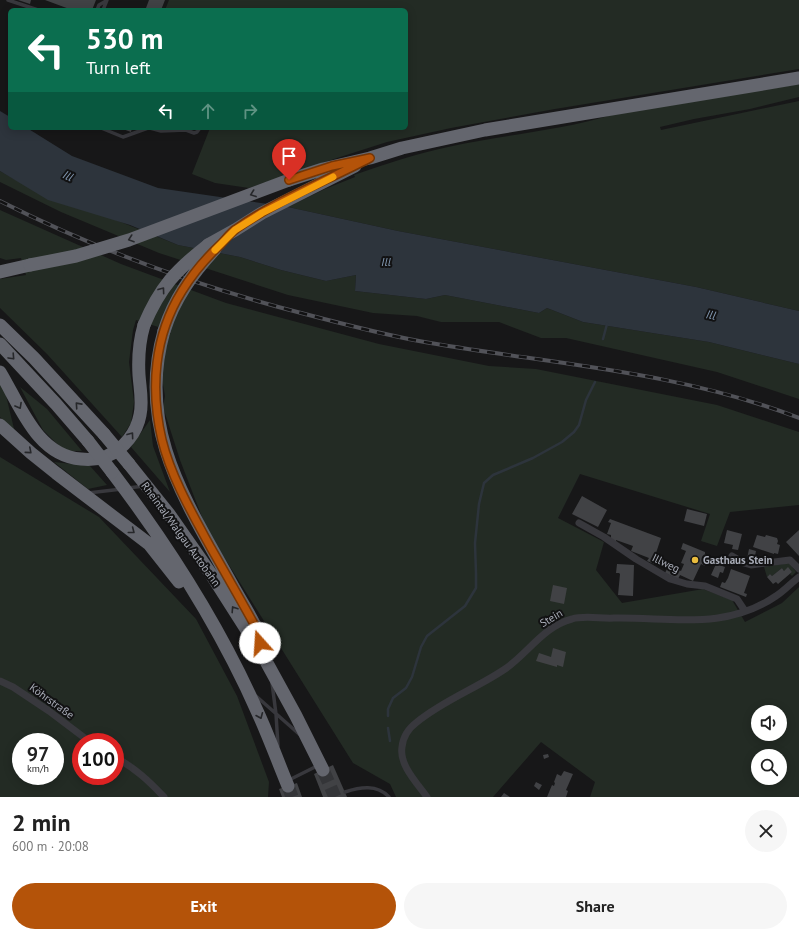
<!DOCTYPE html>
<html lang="en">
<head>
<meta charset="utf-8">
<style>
	:root { --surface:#fff; --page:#f6f6f6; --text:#222; --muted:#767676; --accent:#b45309 }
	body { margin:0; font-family:"PT Sans",sans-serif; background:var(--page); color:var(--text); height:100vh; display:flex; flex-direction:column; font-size:15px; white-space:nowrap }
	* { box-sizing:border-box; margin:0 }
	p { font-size:13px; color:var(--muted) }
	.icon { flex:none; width:22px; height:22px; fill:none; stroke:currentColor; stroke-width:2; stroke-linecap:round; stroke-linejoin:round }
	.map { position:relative; height:797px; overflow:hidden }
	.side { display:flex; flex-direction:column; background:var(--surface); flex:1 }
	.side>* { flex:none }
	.hud { position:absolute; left:8px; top:8px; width:400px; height:122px; border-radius:6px; box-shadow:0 2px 10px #0003; background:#0b6e4f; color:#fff; overflow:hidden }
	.controls { position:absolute; left:751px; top:705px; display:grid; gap:8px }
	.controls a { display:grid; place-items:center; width:36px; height:36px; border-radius:50%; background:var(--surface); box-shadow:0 2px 10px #0003; font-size:20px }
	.speed { position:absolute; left:12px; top:733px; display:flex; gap:8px; font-size:20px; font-weight:700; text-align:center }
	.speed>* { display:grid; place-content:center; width:52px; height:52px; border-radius:50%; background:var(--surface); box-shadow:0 2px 10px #0003; line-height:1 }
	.speed small { font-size:10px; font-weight:400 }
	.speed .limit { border:6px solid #d22; background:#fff; color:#111 }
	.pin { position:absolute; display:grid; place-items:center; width:34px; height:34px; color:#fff; margin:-41px -17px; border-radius:50% 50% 50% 0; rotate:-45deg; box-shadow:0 0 4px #0007 }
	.pin .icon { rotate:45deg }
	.me { position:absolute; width:44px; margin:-22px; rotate:341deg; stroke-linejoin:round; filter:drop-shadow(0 0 3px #0008) }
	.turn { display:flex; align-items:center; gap:14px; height:84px; padding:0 12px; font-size:18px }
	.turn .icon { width:52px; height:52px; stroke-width:2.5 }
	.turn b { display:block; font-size:28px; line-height:34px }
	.lanes { display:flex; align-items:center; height:38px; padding:0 12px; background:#0003; justify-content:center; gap:20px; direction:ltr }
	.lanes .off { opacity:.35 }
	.round { display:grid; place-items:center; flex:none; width:42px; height:42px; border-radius:21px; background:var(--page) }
	.headline { display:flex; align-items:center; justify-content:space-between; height:68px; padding:0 12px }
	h1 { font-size:24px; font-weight:700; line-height:30px }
	.primary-button { display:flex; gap:8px; margin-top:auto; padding:8px 12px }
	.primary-button a { flex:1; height:46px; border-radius:24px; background:var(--accent); color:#fff; font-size:16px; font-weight:700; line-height:46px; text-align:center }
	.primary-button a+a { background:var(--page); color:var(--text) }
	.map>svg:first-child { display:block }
	.green { fill:#232b24; fill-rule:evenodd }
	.water { fill:#2d343c }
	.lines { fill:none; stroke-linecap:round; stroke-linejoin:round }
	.stream { stroke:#2d343c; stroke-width:2.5 }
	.building { fill:#414245 }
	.highway-tunnel { stroke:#343538; stroke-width:13; stroke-dasharray:13 6; stroke-linecap:butt }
	.lane { stroke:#38383d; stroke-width:3.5 }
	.street { stroke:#38383d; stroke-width:7 }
	.highway { stroke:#64666e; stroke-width:13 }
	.rail-casing { stroke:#515258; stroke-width:4 }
	.rail { stroke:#121213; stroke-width:2.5; stroke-dasharray:8; stroke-linecap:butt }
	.highway-bridge { stroke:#64666e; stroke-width:13 }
	.oneway { stroke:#26272a }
	.route-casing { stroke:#753606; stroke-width:10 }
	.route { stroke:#b45309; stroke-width:7 }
	.slow { stroke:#f59e0b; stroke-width:7 }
	.poi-dot { fill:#e9bc3e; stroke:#121213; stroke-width:1.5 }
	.labels { text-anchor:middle; stroke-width:4; stroke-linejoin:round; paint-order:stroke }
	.street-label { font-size:11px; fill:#a9adb8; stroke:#121213 }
	.poi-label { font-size:11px; font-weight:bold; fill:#a9adb8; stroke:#121213; text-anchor:start }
	.water-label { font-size:12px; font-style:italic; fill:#8298b1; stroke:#121213 }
</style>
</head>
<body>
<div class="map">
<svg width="799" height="797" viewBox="0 0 799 797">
	<rect width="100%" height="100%" fill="#171718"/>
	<path class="green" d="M169,0h630v69l-244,40 -104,19 -64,14 -50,16 -88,30 -34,-5 -23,-9 18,-46h196v-118h-241z
		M799,84v13l-49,12 -56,10 -34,8 1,3 138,-29v210l-103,-24 -298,-56 -110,-24 37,-18 30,-12 -1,-2c31,-11 62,-21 94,-28 54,-12 110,-16 164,-32z
		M0,171l14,8 164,66 62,12 41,13 45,11 30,-6 -1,16 71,8 19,-4 94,18 8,-5 36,14 126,20 90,22v35l-82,-27 -151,-34h-25l-42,-16h-58l-24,-6 -44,-3 -85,-18 -129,-42 -98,-41 -61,-30z
		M0,210l121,54 105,39 153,41 110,22 47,3 181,36 82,27v73l-69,7 -13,34 -16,-5 9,-27 -130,-40 -22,44 46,24 -8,28 26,33 81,-14 29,11 13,22 37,-19 17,-16v210h-209l5,-15 -54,-40 -48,55h-97l-6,-13 -37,-21 -146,-233 -27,-70 -17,-53 2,-11 -4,-24 2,-15 8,-26 -35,-11 -3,10 -4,32 5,40 -3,21 -9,14 -75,-83 -47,-46v-29l26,-4 -5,-17 -15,2 -6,-2zM758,712h22v22h-22zM758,756h22v22h-22z
		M0,384l5,7 10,42 -15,-16z
		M20,387l27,22 35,42h-18l-21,-21z
		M150,420l3,26 17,46 -39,-45z
		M0,457l99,60 97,102 41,77 32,86 -1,15h-268zM21,742h34v34h-34zM81,742h34v34h-34z
		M54,462l36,4 17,19 -19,4z
		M789,563l7,9 -4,4 -2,-2 2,-2 -4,-4 -4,3 -2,-3 -10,8 -2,-2 -3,3 -3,-10z"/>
	<path class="water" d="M0,111l10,6v11h17l45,28 86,32 130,19 110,24 298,56 103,24v53l-90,-22 -126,-20 -36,-14 -8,5 -94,-18 -19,4 -71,-8 1,-16 -30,6 -45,-11 -41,-13 -62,-12 -48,-20 -82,-25 -48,-29z"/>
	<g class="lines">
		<path class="stream" d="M603,339l4,-15
			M388,716v-7l5,-11 13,-10 6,-11 9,-30 6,-11 38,-30 11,-18v-15l-1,-30 4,-39 5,-21 9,-8 40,-17 29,-16 12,-10 5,-7 7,-25 9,-18
			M388,728l2,13"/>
	</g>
	<path class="building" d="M18,0h13l-1,4z
		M45,0h51l-4,10h-20z
		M149,0h16l-4,10h-10l-5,-2z
		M120,128h12l-1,4z
		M582,496l25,14 -9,17 -26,-13z
		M687,509l20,5 -3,12 -20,-5z
		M610,519l51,19 -5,15 7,3 -3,10 -13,-5 2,-3 -18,-7 2,-5 -17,-6v2l-5,-2v-5l-4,-1 4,-11 -3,-1z
		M727,530l15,4 -4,16 -6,-1 1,-4 -9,-2z
		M799,530v26l-13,-14z
		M757,535l8,2 1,-2 11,3 1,3 -1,3 3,1 -2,9 -4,-1v1l-21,-7z
		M683,543l22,9v2l5,3 -5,9 -4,-2 -8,17 -13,-6 -2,4 -13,-6 4,-8 12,6 3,-7 -3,-1 5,-12 -5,-2z
		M749,549l7,2 -2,10 -7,-2z
		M617,564l17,1 -1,31 -15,-1 2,-21 -1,-1h-3z
		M716,564l9,3 -2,6 -3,-1 -2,6 -7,-3z
		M788,567l4,5 -14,12 -2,-2 -3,2 -6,-7 3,-3 2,2 10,-8 2,3z
		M731,569l19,7 -6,17 3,1 -1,3 -26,-10 2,-5 3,1 3,-5z
		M553,585l14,3 -3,16 -14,-3z
		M553,648l13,4 -3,15 -6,-2v2l-21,-6 3,-8 12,4z
		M548,754l1,3 -5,2 -1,-4z
		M333,765l14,32h-24l-9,-23z
		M564,771l9,3 -7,16 2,1 -2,6h-19l5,-12 2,1 1,-3 -1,-1 3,-8 4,2z
		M536,782l6,3 -3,5 -5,-4z
		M297,783l5,14h-20l-3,-8z
		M504,793l6,4h-9z"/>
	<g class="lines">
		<path class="highway-tunnel" d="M323,770l12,27
			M288,786l4,11"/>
		<path class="lane" d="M8,0l30,10
			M97,10l2,-5 7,-4
			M103,10l4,-10
			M101,128l22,9 25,-9
			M150,128l11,3 25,-1 8,3 3,-1 3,-4
			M128,488l16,-2
			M88,493l34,-4
			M272,683l4,31 2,32
			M256,696l43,38
			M289,780l28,-14
			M345,792c15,-5 32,-8 44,5"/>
		<path class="street" d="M579,523l25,14 32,22 34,20 17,5 18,2 32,13 8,12
			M732,556l12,7 7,2 39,-5 9,9
			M0,681l13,6 36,24 41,31
			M115,757c21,12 33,23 49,40
			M427,797c-10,-14 -28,-32 -25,-50 1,-10 7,-19 15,-25 27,-22 60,-34 88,-53 23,-16 39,-43 67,-50 12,-4 30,0 42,-1 57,-1 111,13 162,-22 8,-5 15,-13 23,-19"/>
		<path class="highway" d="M289,180l34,-11 47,-11 32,-10 83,-18 314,-52
			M208,245l27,-15 27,-17 93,-47
			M0,272l30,-7
			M0,325l34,33 70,76
			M164,331c-28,98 22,170 67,252 9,17 21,34 28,51
			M0,344l56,60 32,37
			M0,372c20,33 37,84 81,87 8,1 18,0 26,-3 17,-7 30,-24 33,-41 3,-13 0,-26 -1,-40 -1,-17 0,-33 5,-50
			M0,425l31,28 25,20 93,71 30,38
			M129,464l40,50 42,60 51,80 34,62 27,54
			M112,472c57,75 108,155 146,241 11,24 20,49 30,73"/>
		<defs>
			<path id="rail" d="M0,201c97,49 200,86 305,113 38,10 76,20 114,27 129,23 256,29 380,77"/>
		</defs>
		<use href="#rail" class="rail-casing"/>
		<use href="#rail" class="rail"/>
		<path class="highway-bridge" d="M30,265l46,-9 53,-16 160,-60
			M144,325c16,-38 32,-55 64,-80
			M164,331c10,-32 28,-57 51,-82
			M104,434l25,30
			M88,441l24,31"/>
	</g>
	<defs><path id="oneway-chevron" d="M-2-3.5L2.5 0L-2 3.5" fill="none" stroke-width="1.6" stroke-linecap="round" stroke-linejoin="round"/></defs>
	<g class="oneway">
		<use href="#oneway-chevron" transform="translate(253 194) rotate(160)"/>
		<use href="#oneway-chevron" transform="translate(131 239) rotate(161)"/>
		<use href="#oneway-chevron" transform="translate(162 290) rotate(-54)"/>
		<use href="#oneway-chevron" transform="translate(12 357) rotate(47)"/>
		<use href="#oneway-chevron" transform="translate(78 405) rotate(-132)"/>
		<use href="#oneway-chevron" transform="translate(19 406) rotate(61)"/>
		<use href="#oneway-chevron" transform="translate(131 435) rotate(-54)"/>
		<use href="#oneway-chevron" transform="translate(29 451) rotate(41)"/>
		<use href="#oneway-chevron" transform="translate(132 531) rotate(38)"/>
		<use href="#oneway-chevron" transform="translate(234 609) rotate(-123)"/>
		<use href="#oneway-chevron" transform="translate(260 716) rotate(67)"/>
	</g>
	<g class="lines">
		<defs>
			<path id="route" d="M260,643l-1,-10c-16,-29 -32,-57 -48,-85 -18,-33 -40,-71 -49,-108 -12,-51 -8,-104 20,-149 11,-18 24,-33 39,-47 5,-5 9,-11 15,-15 41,-29 90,-48 134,-71l-38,8 -43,14"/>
		</defs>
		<use href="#route" class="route-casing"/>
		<use href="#route" class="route"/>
		<path class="slow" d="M215,250l20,-20 27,-17 71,-36"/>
	</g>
	<circle class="poi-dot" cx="695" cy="560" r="4"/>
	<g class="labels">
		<g class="street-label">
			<text transform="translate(181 534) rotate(54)" y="4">Rheintal/Walgau Autobahn</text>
			<text transform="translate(666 563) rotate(26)" y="4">Illweg</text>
			<text transform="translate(551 618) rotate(-31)" y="4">Stein</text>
			<text transform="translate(52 701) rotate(36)" y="4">Köhrstraße</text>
		</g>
		<g class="poi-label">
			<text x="703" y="564">Gasthaus Stein</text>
		</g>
		<g class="water-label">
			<text transform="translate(68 176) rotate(26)" y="4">Ill</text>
			<text x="386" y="266">Ill</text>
			<text transform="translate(711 315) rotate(12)" y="4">Ill</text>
		</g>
	</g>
</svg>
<div class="controls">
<a><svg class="icon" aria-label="sound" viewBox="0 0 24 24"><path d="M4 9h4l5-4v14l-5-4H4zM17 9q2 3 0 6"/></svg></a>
<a><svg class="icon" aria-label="search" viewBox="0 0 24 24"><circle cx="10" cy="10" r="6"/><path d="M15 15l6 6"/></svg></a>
</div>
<div class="speed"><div>97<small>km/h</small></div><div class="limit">100</div></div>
<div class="pin" style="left:289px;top:180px;background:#d93025"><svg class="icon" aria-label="arrive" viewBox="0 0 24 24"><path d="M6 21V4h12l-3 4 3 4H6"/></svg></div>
<svg class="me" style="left:260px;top:643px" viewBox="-20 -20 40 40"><circle r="19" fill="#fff"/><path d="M0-13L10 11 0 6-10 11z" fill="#b45309"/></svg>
<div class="hud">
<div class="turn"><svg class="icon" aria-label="left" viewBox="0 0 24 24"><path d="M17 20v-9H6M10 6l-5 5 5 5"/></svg><div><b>530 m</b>Turn left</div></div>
<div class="lanes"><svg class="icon" aria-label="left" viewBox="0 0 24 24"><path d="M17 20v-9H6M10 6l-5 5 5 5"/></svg><svg class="icon off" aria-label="ahead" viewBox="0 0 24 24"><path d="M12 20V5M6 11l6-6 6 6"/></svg><svg class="icon off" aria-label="right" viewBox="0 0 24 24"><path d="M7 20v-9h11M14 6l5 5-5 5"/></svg></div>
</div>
</div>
<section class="side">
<div class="headline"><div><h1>2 min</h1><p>600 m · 20:08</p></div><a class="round"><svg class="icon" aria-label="close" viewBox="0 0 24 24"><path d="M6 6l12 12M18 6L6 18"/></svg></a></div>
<div class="primary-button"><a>Exit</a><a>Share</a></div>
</section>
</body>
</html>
